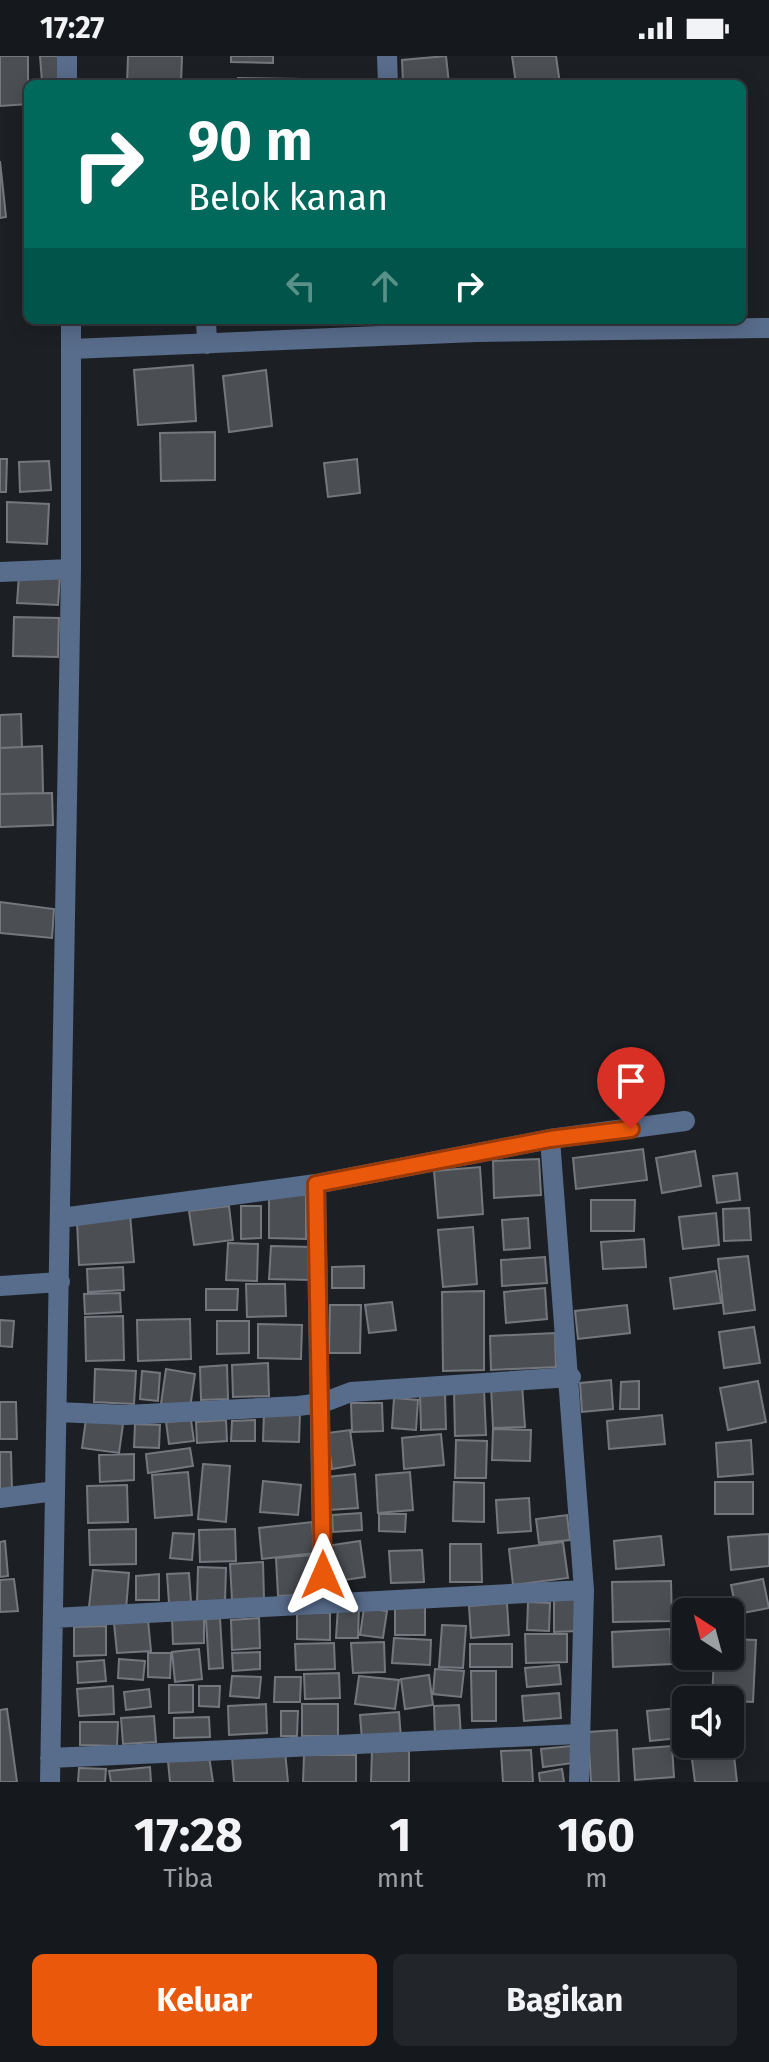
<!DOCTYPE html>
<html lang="id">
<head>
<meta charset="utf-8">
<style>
	:root { --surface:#15181c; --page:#222529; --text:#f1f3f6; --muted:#9da0a3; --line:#34373b; --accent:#ea580c }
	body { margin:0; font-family:"Fira Sans",sans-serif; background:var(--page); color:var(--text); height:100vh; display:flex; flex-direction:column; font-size:30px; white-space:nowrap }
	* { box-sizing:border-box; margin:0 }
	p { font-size:26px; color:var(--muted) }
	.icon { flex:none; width:44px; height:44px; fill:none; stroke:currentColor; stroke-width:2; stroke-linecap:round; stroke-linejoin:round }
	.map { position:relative; height:1726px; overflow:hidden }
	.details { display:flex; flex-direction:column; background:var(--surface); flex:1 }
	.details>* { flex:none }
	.top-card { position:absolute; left:24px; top:24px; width:722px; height:244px; border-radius:12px; box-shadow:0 4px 20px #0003,0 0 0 2px var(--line); background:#00695c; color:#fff; overflow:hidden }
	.needle { width:52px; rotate:324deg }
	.fabs { position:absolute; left:672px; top:1542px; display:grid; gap:16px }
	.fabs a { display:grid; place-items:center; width:72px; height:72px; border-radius:12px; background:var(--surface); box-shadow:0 4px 20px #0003,0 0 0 2px var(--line); font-size:40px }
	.pin { position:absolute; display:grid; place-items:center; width:68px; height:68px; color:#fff; margin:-82px -34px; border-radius:50% 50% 50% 0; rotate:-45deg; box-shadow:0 0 8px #0007 }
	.pin .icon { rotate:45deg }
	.me { position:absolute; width:88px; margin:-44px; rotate:0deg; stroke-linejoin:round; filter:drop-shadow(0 0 6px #0008) }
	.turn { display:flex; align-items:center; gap:28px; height:168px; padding:0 32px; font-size:36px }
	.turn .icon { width:104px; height:104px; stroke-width:2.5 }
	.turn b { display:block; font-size:56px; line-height:68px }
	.lanes { display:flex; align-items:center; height:76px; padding:0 32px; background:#0003; justify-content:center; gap:40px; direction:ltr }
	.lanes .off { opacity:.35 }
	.eta { display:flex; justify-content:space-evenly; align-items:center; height:136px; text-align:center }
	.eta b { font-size:48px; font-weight:700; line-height:56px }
	.button { display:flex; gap:16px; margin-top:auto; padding:16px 32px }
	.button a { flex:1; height:92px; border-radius:12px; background:var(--accent); color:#fff; font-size:32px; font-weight:700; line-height:92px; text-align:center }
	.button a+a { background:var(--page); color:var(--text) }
	.status { display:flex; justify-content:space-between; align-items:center; height:56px; padding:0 40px; background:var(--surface); direction:ltr }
	.status svg { height:22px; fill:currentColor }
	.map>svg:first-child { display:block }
	.building { fill:#4b4f54; stroke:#74787e; stroke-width:2 }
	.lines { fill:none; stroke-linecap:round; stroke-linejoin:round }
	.minor { stroke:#586c8b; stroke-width:20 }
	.route-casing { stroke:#983908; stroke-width:20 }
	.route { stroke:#ea580c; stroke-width:14 }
</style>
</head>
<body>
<div class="status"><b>17:27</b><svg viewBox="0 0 49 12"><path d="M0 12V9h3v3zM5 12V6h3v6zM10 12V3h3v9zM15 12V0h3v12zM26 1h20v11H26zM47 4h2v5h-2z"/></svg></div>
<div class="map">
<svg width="769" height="1726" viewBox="0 0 769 1726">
	<rect width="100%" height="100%" fill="#1c2025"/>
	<path class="building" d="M0,0h28v48l-28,2z
		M40,0h21l1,24 -20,2z
		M128,0h54l-1,28h-54z
		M231,0h42v7l-42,-1z
		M446,0l3,28h-46l-1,-24z
		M512,0h44l4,28h-44z
		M238,22l64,1v5h-64z
		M0,105l6,56 -6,1z
		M193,309l3,56 -58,4 -4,-55z
		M266,314l6,56 -43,6 -6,-56z
		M215,376v48l-54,1 -1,-48z
		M0,403h7l-1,33h-6z
		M357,403l3,34 -32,4 -4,-34z
		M49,405l2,29 -31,2 -1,-30z
		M7,446l42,2 -2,40 -40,-2z
		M19,519l41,2 -2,28 -41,-2z
		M14,561l45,1 -1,39 -45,-1z
		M21,658l1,33 -22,1v-33z
		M42,690l1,47 -43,1v-46z
		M52,737l1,32 -53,2v-33z
		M0,846l54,7 -2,29 -52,-5z
		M643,1093l4,31 -71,9 -3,-31z
		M695,1095l6,35 -39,7 -6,-35z
		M539,1103l2,36 -47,3 -1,-37z
		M480,1111l3,47 -45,4 -4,-47z
		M737,1117l3,27 -23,3 -4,-27z
		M269,1139h37v44l-37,-1z
		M591,1144h44l-1,31h-43z
		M229,1150l4,34 -39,5 -5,-34z
		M241,1150h20v32l-20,1z
		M749,1152l2,32 -27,1 -1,-32z
		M716,1157l3,32 -36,4 -4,-32z
		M130,1158l4,48 -55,3 -2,-44z
		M528,1162l2,30 -26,2 -2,-30z
		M473,1171l4,57 -34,3 -5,-57z
		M644,1183l2,28 -43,2 -2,-27z
		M228,1187l30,1 -1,37 -31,-1z
		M271,1190l42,1 -2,33 -42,-1z
		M748,1200l7,54 -31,4 -6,-55z
		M545,1201l2,26 -45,3 -1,-26z
		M364,1210v22h-32v-21z
		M123,1211l1,23 -36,2 -1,-23z
		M716,1215l5,32 -47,6 -4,-31z
		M246,1228h39l1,32 -39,1z
		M545,1232l2,31 -41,4 -2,-31z
		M206,1233h32l-1,21h-31z
		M484,1235v79l-41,1 -1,-79z
		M120,1237l1,19 -36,2 -1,-20z
		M392,1246l4,28 -27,3 -4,-28z
		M330,1249h31l-1,48h-31z
		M627,1249l3,28 -52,6 -3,-28z
		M123,1260l1,44 -38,1 -1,-44z
		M190,1263l1,40 -53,2 -1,-41z
		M0,1264l14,1 -2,26 -12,-1z
		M217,1265h32v32l-32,1z
		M258,1268l44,1 -1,34 -43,-1z
		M754,1271l6,36 -36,5 -5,-36z
		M555,1277l1,34 -65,3 -1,-34z
		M268,1307l1,33 -36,1 -1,-32z
		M227,1309l1,34 -27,1 -1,-33z
		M95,1313l41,2 -2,33 -40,-2z
		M166,1313l29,5 -5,34 -29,-4z
		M142,1315l18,2 -2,28 -18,-2z
		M611,1324l2,29 -31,3 -2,-29z
		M639,1325v28h-19l1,-27z
		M758,1325l8,41 -38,8 -8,-42z
		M522,1328l3,43 -32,1 -2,-42z
		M484,1333l2,46 -31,1 -1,-46z
		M445,1337l1,36 -25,1 -1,-36z
		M394,1342l24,2 -2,30 -24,-2z
		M0,1346h16l1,37h-17z
		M351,1347h31l1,28 -31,1z
		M264,1356l36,1 -1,29 -36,-1z
		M662,1359l3,29 -56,5 -2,-28z
		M86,1363l37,5 -4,29 -37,-5z
		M191,1364l3,21 -25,3 -3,-22z
		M226,1364l1,21 -30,2 -1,-21z
		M255,1364v21h-24l1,-20z
		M135,1368l25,1 -1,23 -25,-1z
		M493,1373l38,1 -1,31 -38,-1z
		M350,1374l5,35 -23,4 -5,-36z
		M441,1378l3,31 -40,4 -2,-31z
		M456,1384l31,1 -1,37h-31z
		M751,1384l2,34 -35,3 -2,-34z
		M190,1392l3,18 -45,7 -2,-19z
		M0,1396h11l1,40h-12z
		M134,1398v26l-34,2 -1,-27z
		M203,1408l27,2 -4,56 -28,-3z
		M188,1416l4,43 -37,3 -3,-43z
		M410,1416l3,38 -35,3 -2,-38z
		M355,1418l3,34 -29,2 -2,-33z
		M263,1425l38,4 -3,30 -38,-3z
		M454,1426l30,1v39l-31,-1z
		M715,1426h38v32h-38z
		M127,1429l1,37 -40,1 -1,-37z
		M529,1442l2,33 -33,2 -2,-33z
		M361,1457l1,17 -29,2 -1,-17z
		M379,1458h27l-1,18 -26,-1z
		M567,1459l3,25 -31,3 -3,-24z
		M312,1466l3,31 -53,6 -3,-31z
		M136,1473v35l-46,1 -1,-35z
		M235,1473l1,32 -36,1 -1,-32z
		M173,1477l21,1 -2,26 -22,-2z
		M769,1478v32l-38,4 -3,-33z
		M661,1480l3,29 -48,4 -2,-28z
		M5,1485l3,35 -8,1v-35z
		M360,1485l5,36 -34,5 -5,-36z
		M563,1486l5,36 -55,7 -4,-36z
		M450,1488h31l1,38h-32z
		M422,1494l2,32 -33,1 -2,-32z
		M313,1499l3,39 -38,2 -2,-38z
		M263,1506l1,37 -32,1 -2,-36z
		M198,1511l28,1 -1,34h-28z
		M93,1514l36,3 -3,37 -37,-3z
		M189,1517l2,29 -22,1 -2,-29z
		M159,1518v26h-23v-24z
		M14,1523l4,32 -18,1v-32z
		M763,1523l6,29 -32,6 -6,-29z
		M671,1525l1,40 -59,1 -1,-40z
		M577,1540l1,35 -24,1v-35z
		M528,1546l22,1 -1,28 -22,-1z
		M507,1547l2,32 -38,3 -2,-32z
		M338,1550l21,1 -1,31h-22z
		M395,1551h30v28h-30z
		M364,1552l23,3 -4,27 -23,-3z
		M297,1557h33v27l-33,-1z
		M204,1560v27l-31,1 -1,-27z
		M220,1562l3,50 -14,1 -3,-50z
		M259,1562l1,30 -28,2 -1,-30z
		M148,1564l3,31 -34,2 -3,-30z
		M442,1569l24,1 -3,42 -24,-1z
		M106,1570v29l-32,1v-29z
		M670,1573l2,35 -59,3 -1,-35z
		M525,1578h42v28l-41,1z
		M394,1582l37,2 -1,25 -38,-2z
		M730,1583l26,1 -3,62 -41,-2 2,-44h16z
		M384,1586l1,30 -32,1 -2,-30z
		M334,1587l1,26 -39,1 -1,-26z
		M470,1588h42v23h-42z
		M199,1593l3,30 -27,3 -3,-30z
		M260,1596v17l-27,2 -1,-18z
		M148,1597h23l-1,25 -22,-1z
		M119,1603l26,2 -2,19 -25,-2z
		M104,1604l2,21 -28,2 -1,-21z
		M559,1609l2,19 -34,3 -2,-19z
		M435,1613l29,2 -3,26 -28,-3z
		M471,1615h25v50h-24z
		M339,1617l1,25 -35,1 -1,-25z
		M429,1619l4,30 -28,4 -4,-30z
		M232,1620l29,1 -2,21 -29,-2z
		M359,1620l40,4 -4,29 -40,-5z
		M275,1621h26l-1,25h-26z
		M169,1629h24v27l-24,1z
		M113,1630l1,28 -35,2 -2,-27z
		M199,1630h21l-1,21 -20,-1z
		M149,1633l2,18 -25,3 -2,-18z
		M559,1637l2,25 -37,3 -2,-25z
		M266,1648l1,29 -38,2 -1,-29z
		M302,1648h36v32h-36z
		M459,1649l2,32h-26l-1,-31z
		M678,1652l2,30 -30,3 -3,-30z
		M7,1653l10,73h-17v-72z
		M281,1655h17l-1,25h-16z
		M399,1656l2,26 -39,2 -2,-25z
		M154,1660l2,26 -33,2 -2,-26z
		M209,1661l1,20 -36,1v-20z
		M80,1666h38l-1,24 -37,-1z
		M617,1674l2,52h-28l-3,-50z
		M571,1690l2,17 -30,4 -2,-18z
		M672,1690l2,31 -39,3 -2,-31z
		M733,1691l4,35h-42l-4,-30z
		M372,1694l37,1v31h-38z
		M531,1694l2,32h-30l-2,-31z
		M285,1695l3,31h-54l-2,-25z
		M304,1699h52v27h-53z
		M209,1700l4,26h-43l-2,-21z
		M150,1711l1,15h-40l-2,-11z
		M79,1712l27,1 -1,13h-27z
		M562,1713l2,13h-24l-1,-9z"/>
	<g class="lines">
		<path class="minor" d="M67,0v28
			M387,0l1,28
			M206,264l1,24
			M72,293l404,-17 293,-4
			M0,516l71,-3
			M550,1083l34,451 -5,192
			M316,1128l7,420
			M61,1162l255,-34 234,-45 135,-18
			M0,1230l60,-4
			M57,1356l69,3 172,-9 24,-3 29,-11 220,-15
			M0,1442l55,-7
			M53,1562l531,-28
			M50,1702l528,-24
			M50,1726l21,-1213v-249"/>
	</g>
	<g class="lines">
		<defs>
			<path id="route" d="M323,1519l-7,-391 234,-45 81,-10"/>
		</defs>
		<use href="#route" class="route-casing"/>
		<use href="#route" class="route"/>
	</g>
</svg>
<div class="fabs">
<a><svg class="needle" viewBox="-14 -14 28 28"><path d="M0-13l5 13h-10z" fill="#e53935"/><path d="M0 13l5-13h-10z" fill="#9da0a3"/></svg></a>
<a><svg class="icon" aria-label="sound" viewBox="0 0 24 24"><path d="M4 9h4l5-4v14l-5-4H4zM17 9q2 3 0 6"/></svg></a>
</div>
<div class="pin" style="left:631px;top:1073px;background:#d93025"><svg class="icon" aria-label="arrive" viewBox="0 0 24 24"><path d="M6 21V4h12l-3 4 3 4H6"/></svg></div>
<svg class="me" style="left:323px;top:1519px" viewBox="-20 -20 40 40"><path d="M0-17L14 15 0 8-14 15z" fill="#ea580c" stroke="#fff" stroke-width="4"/></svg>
<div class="top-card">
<div class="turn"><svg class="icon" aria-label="right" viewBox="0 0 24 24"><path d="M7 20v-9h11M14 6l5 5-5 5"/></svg><div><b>90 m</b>Belok kanan</div></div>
<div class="lanes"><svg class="icon off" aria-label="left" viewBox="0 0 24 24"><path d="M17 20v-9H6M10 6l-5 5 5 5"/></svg><svg class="icon off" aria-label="ahead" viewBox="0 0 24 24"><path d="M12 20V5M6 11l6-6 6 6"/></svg><svg class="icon" aria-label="right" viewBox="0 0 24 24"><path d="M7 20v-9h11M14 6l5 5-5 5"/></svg></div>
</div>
</div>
<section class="details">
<div class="eta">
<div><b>17:28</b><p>Tiba</p></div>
<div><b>1</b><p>mnt</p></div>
<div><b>160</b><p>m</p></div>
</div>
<div class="button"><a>Keluar</a><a>Bagikan</a></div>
</section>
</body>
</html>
